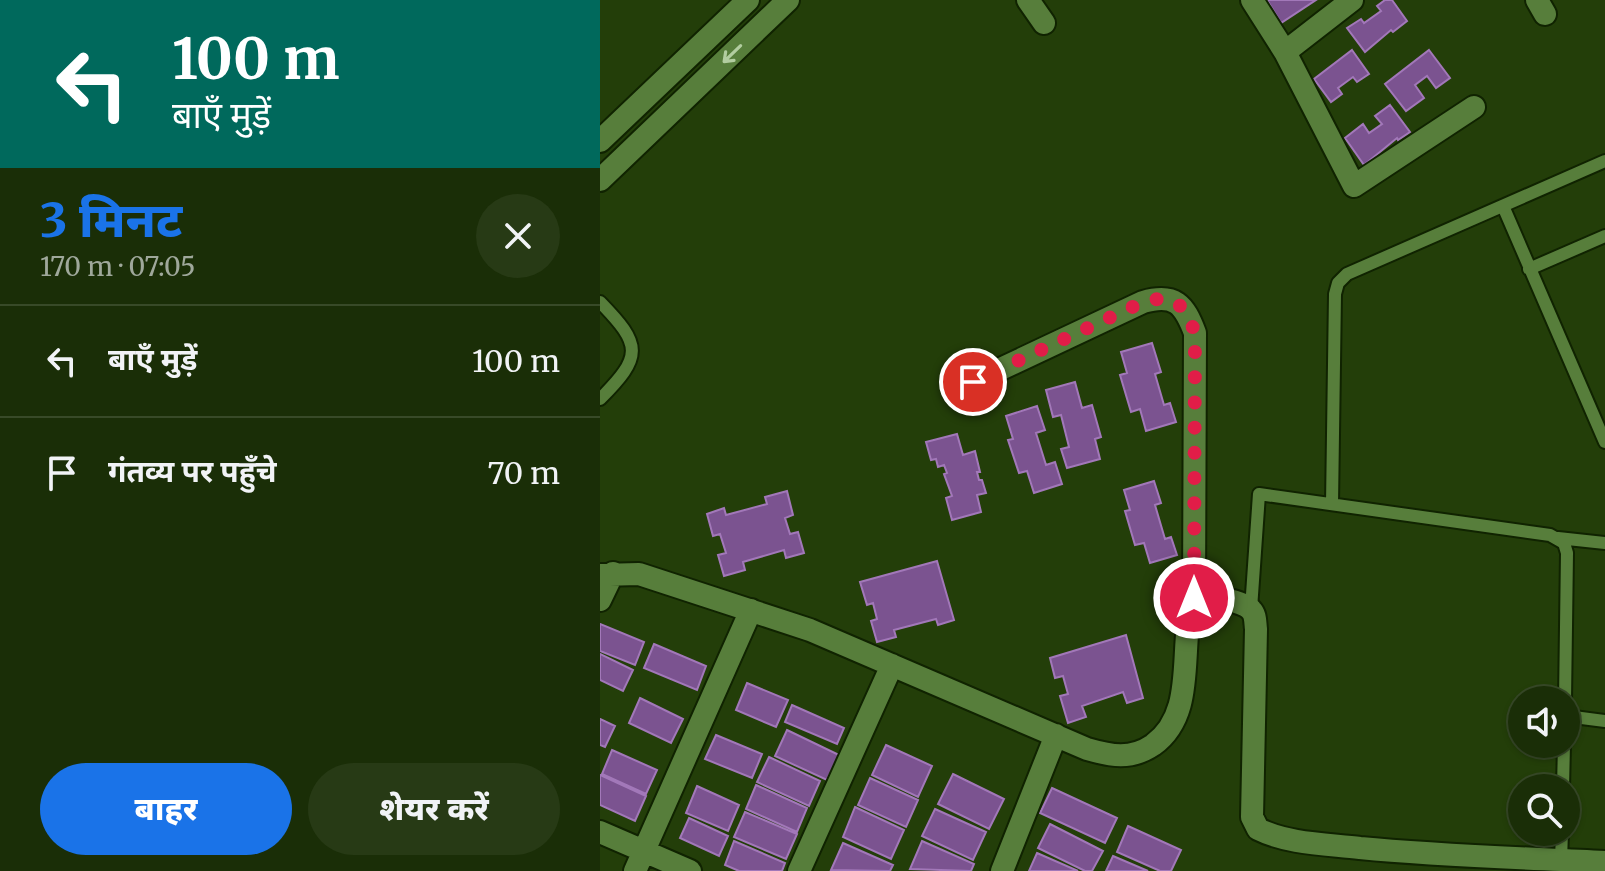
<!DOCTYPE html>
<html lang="hi">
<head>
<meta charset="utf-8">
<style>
	:root { --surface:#1a2e07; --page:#273a15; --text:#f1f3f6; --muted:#9fa89b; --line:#384a28; --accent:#1a73e8 }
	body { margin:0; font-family:Merriweather,"Noto Sans Devanagari",serif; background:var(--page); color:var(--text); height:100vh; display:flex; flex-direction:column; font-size:30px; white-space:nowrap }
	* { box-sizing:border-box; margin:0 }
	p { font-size:26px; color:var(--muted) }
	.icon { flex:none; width:44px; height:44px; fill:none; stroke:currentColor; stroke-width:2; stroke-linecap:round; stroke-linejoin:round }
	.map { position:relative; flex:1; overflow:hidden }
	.panel { display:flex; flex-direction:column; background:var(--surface); width:600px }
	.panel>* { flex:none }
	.top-card { background:#00695c; color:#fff; overflow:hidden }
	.tools { position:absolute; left:908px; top:686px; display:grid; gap:16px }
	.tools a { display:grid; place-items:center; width:72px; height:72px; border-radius:50%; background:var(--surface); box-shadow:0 2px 6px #0004,0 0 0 2px var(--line); font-size:40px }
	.pin { position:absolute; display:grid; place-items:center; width:68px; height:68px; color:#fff; margin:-34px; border:4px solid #fff; border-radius:50%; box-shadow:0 2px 8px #0007 }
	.me { position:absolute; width:88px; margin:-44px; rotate:0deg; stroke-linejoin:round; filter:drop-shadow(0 0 6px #0008) }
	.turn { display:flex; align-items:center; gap:28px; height:168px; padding:0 40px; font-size:36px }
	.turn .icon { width:104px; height:104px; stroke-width:2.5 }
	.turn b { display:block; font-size:56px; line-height:68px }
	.round { display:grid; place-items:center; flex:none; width:84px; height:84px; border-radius:42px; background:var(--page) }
	.head { display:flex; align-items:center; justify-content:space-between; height:136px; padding:0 40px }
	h1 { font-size:48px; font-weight:800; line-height:60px; color:var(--accent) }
	.action { display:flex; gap:16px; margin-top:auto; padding:16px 40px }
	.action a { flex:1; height:92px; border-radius:48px; background:var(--accent); color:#fff; font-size:32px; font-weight:800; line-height:92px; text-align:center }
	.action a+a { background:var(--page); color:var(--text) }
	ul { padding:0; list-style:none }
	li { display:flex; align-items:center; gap:24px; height:112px; padding:0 40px; border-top:2px solid var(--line) }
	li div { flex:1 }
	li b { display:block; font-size:30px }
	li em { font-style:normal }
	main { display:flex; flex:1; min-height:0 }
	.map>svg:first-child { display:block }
	.building { fill:#7b5390; stroke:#a278b9; stroke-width:2 }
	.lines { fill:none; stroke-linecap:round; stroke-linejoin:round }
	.service-casing { stroke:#102301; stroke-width:16 }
	.minor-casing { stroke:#102301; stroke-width:26 }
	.tertiary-casing { stroke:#102301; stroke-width:26 }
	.service { stroke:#577e3b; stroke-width:12 }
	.minor { stroke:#577e3b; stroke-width:22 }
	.tertiary { stroke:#577e3b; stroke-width:22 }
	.oneway { stroke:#b2cda0 }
	.route { stroke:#e11d48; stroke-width:14; stroke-dasharray:0 25.2 }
</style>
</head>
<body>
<main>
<section class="panel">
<div class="top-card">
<div class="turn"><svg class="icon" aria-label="left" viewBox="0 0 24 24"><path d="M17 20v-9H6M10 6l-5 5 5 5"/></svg><div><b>100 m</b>बाएँ मुड़ें</div></div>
</div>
<div class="head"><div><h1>3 मिनट</h1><p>170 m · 07:05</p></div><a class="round"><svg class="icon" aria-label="close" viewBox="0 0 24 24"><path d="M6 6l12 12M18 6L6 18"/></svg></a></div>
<ul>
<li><svg class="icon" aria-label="left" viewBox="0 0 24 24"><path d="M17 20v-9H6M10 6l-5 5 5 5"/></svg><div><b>बाएँ मुड़ें</b></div><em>100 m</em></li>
<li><svg class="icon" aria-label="arrive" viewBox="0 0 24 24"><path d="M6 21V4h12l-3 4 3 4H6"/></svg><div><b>गंतव्य पर पहुँचे</b></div><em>70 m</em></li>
</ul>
<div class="action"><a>बाहर</a><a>शेयर करें</a></div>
</section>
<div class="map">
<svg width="1005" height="871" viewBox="0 0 1005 871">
	<rect width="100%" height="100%" fill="#233e09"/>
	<path class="building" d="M667,0h49l-35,23z
		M785,0h7l15,21 -14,11 -2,-2 -26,22 -18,-24 14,-9 3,4 17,-12 -4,-5z
		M752,50l17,24 -12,8 -4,-5 -15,11 4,6 -11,8 -17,-23z
		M829,50l21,28 -14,10 -9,-12 -12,9 9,13 -18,13 -21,-27z
		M790,105l20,27 -12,8 -1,-2 -33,27 -19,-27 18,-14 6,9 13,-9 -7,-8z
		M552,343l9,29 -6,2 9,31 6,-2 6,19 -30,9 -6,-22 -9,3 -11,-37 7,-2 -6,-21z
		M475,382l7,26 10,-3 9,32 -6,2 5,20 -33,9 -6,-19 8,-2 -8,-32 -8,2 -7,-27z
		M437,406l8,24 -9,3 10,32 9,-3 7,22 -28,9 -7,-22 -8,2 -11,-33 5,-1 -7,-23z
		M357,434l6,21 12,-4 5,21h-3l2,8h3l4,13 -9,2 4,17 -29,8 -6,-22 6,-2 -8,-22 3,-1 -3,-8 -6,2 -2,-8 -5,1 -5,-18z
		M554,481l7,22 -6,2 10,34 6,-2 6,18 -27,8 -6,-20 -9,2 -10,-34 5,-1 -6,-20z
		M187,491l6,24 -8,3 5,16 8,-2 6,21 -18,5 -2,-8 -41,12 2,8 -21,6 -6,-21 8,-2 -6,-19 -7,2 -6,-22 17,-6 2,7 41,-11 -2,-7z
		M337,561l17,59 -16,5 -2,-6 -42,11 2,7 -19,5 -6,-21 6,-2 -4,-16 -6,2 -7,-23z
		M0,624l44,18 -9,23 -35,-14z
		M526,635l17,63 -16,5 -4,-11 -41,14 4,11 -18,6 -8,-27 8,-2 -5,-18 -8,2 -5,-20z
		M54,644l52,22 -9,24 -53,-22z
		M0,654l33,16 -10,21 -23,-11z
		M147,683l41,17 -12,27 -40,-17z
		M40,698l43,21 -12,24 -42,-20z
		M192,705l52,23 -7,16 -52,-22z
		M0,719l15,7 -10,21 -5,-2z
		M187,730l52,25 -12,25 -52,-24z
		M116,735l46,19 -10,24 -47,-19z
		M286,745l46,21 -14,31 -46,-22z
		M12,750l45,20 -11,24 -44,-20z
		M169,757l51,24 -11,25 -52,-24z
		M353,774l51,25 -15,30 -51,-25z
		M0,775l46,21 -11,25 -35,-16z
		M270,778l48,22 -12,27 -48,-22z
		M156,785l51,23 -10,24 -51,-23z
		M97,786l42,19 -11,26 -42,-18z
		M452,788l65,30 -12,25 -65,-30z
		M255,807l49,23 -13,29 -48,-22z
		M335,809l51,23 -13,28 -51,-24z
		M145,812l52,22 -11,25 -52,-22z
		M89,818l39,18 -9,20 -39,-18z
		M450,824l53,27 -11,20h-7l-47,-23z
		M528,826l53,24 -10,21h-11l-43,-19z
		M134,841l51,22 -3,8h-43l-14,-6z
		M322,841l52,23 -3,7 -61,-2z
		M243,843l50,22 -3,6 -59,-1z
		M437,853l41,18h-49z
		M513,856l35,15h-42z"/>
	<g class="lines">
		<defs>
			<path id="service" d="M903,206l102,236
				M929,269l76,-33
				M0,302c42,43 43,54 0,97
				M732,504l3,-210 3,-11 9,-9 258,-113
				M958,538l47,5
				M651,609l8,-115 291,41 14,8 3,10 -2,147
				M966,716l39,5
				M963,788l1,-44
				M961,860l1,-28"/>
			<path id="minor" d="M428,0l16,23
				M652,0l33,52 69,134 120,-79
				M937,0l8,14
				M685,52l67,-52
				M373,382l170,-80c32,-9 41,2 52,31l-1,265
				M0,575l39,-1 171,56 277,119c24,7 44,11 66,-4 46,-33 24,-100 41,-147 10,-5 50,3 57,12 5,5 4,12 5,19l-4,188 6,12c30,15 69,15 102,19 82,8 163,10 245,14
				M0,600l13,-27
				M0,832l90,39
				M35,871l116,-261
				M199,871l93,-206
				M402,871l54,-136"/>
			<path id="tertiary" d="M0,141l148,-141
				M0,180l188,-180"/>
		</defs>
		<use href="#service" class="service-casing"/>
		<use href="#minor" class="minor-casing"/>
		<use href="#tertiary" class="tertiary-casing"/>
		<use href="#service" class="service"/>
		<use href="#minor" class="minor"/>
		<use href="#tertiary" class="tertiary"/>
	</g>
	<defs><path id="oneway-shaft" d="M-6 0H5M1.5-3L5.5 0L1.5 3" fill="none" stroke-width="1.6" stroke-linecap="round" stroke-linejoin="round" transform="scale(2)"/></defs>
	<use class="oneway" href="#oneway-shaft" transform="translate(132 54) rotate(136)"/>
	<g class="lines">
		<path class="route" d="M373,382l170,-80c32,-9 41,2 52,31l-1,265"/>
	</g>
</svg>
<div class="tools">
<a><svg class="icon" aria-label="sound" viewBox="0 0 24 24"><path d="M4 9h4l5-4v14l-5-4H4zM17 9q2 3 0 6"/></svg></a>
<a><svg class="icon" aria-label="search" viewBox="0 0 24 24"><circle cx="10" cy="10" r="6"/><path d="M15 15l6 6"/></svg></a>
</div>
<div class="pin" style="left:373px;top:382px;background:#d93025"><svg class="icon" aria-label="arrive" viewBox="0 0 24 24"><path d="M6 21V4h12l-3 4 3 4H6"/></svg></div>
<svg class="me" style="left:594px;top:598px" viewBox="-20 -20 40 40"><circle r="17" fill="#e11d48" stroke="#fff" stroke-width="3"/><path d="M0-11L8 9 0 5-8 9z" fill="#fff"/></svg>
</div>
</main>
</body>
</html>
